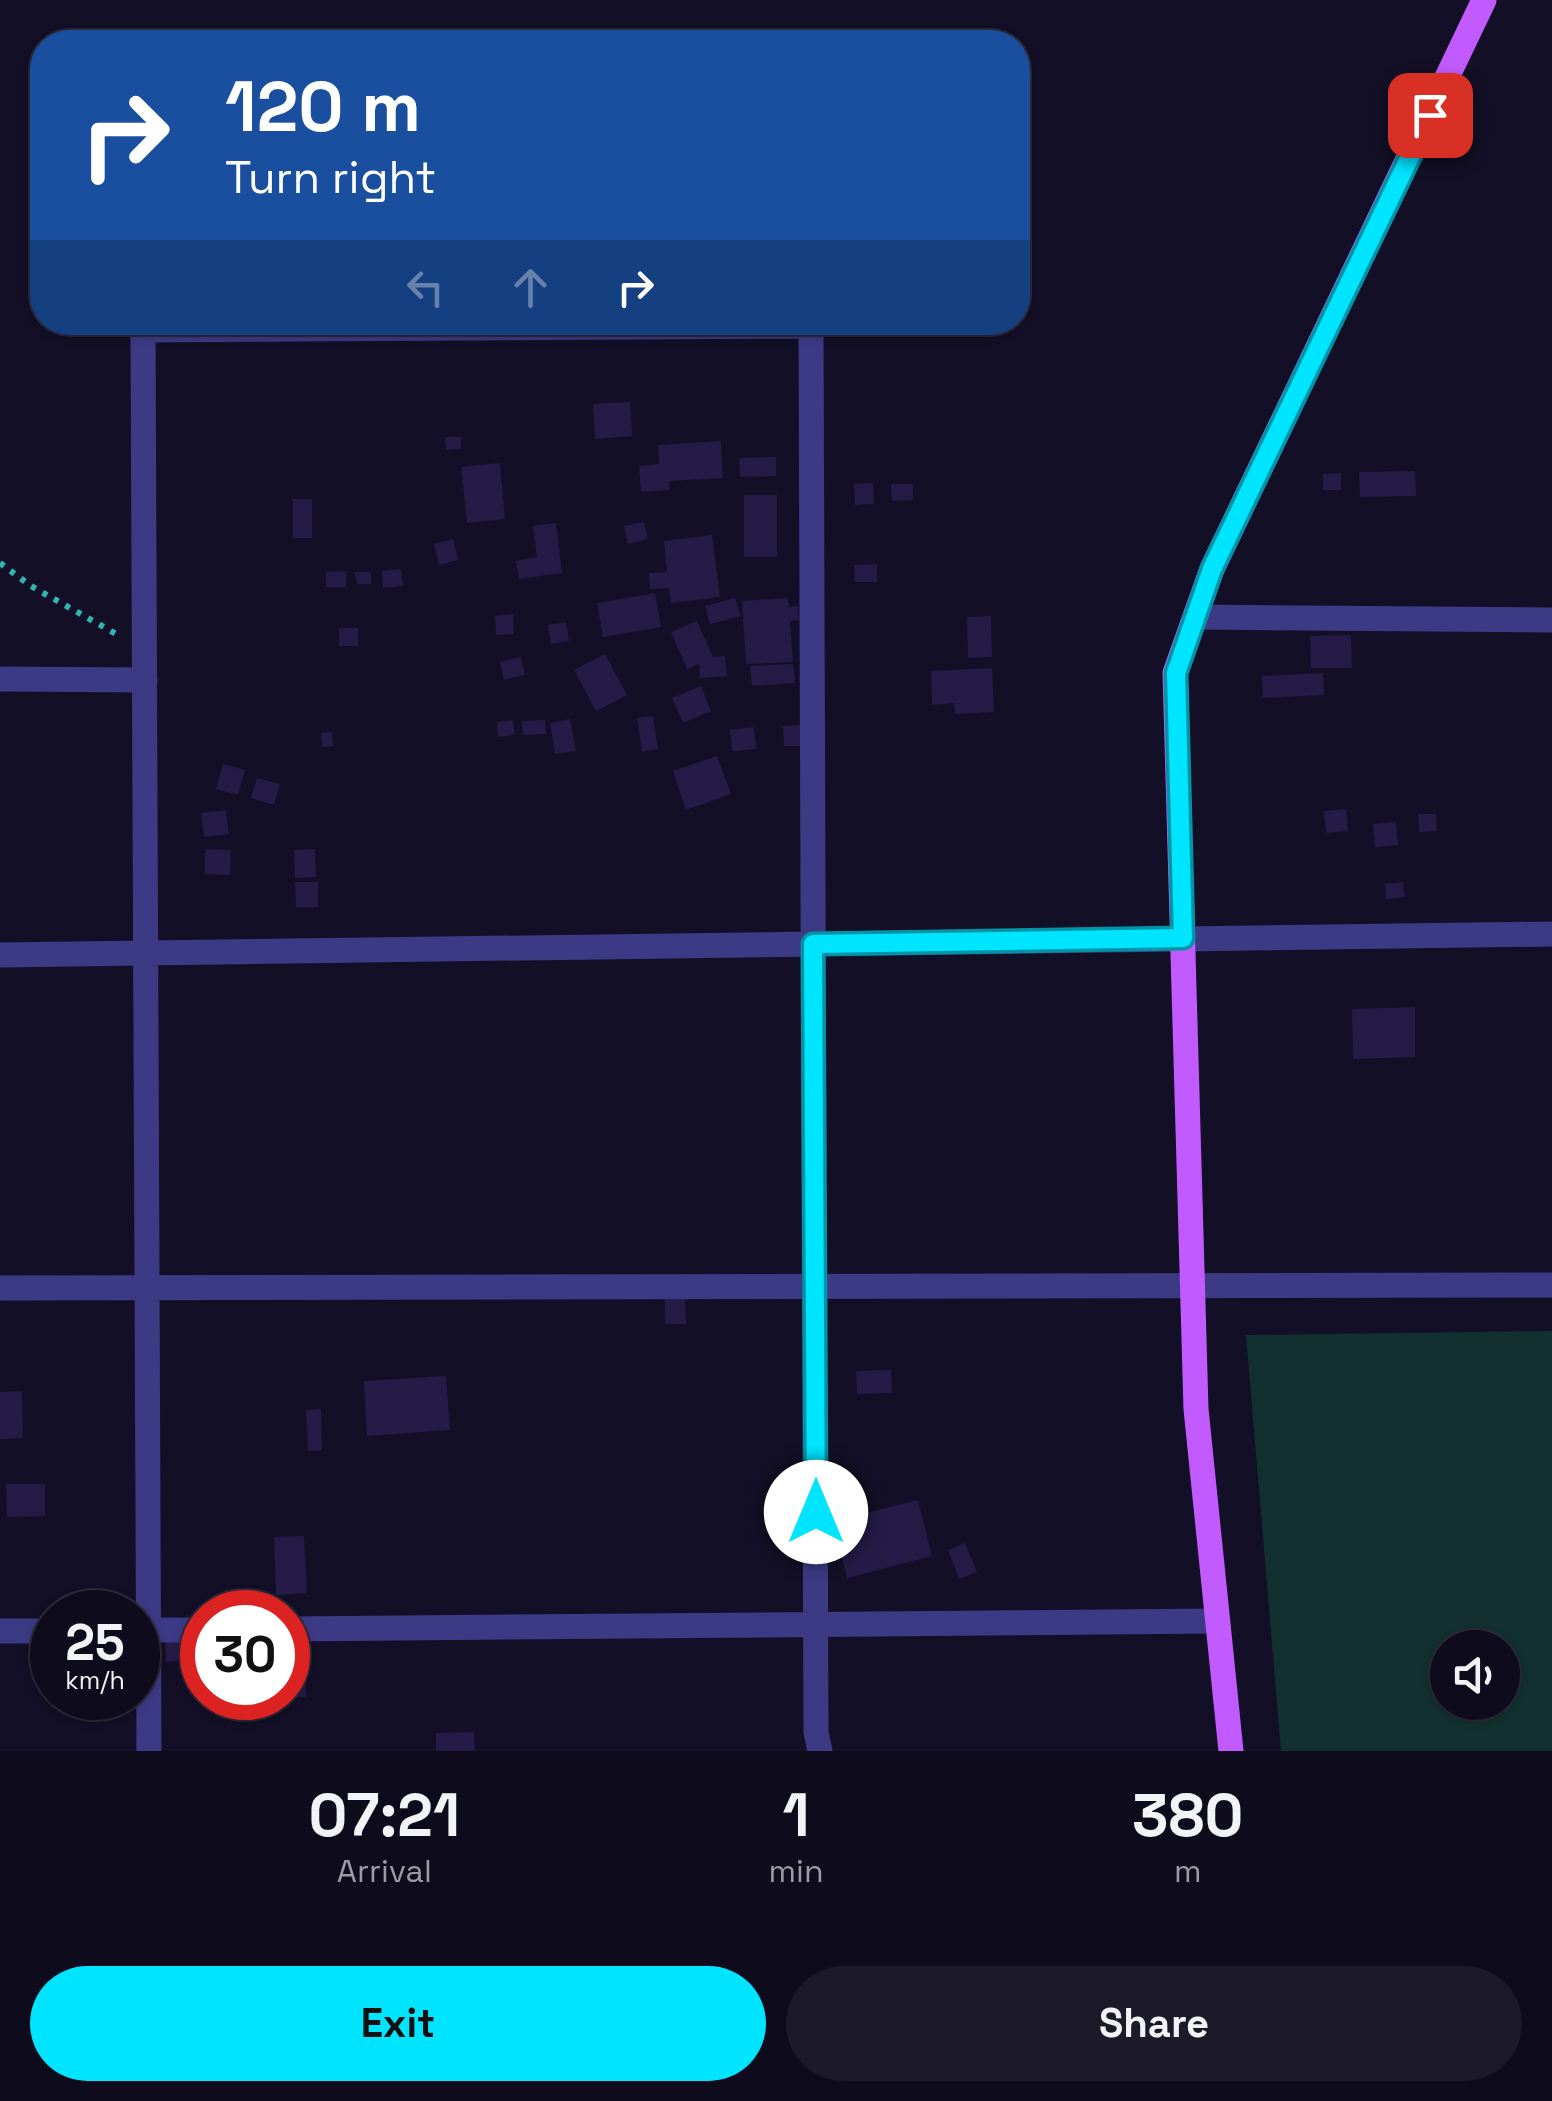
<!DOCTYPE html>
<html lang="en">
<head>
<meta charset="utf-8">
<style>
	:root { --surface:#0e0b1c; --page:#1c1929; --text:#f1f3f6; --muted:#9b9ba3; --line:#2e2b3b; --accent:#00e5ff }
	body { margin:0; font-family:"Space Grotesk",sans-serif; background:var(--page); color:var(--text); height:100vh; display:flex; flex-direction:column; font-size:38px; white-space:nowrap }
	* { box-sizing:border-box; margin:0 }
	p { font-size:32px; color:var(--muted) }
	.icon { flex:none; width:55px; height:55px; fill:none; stroke:currentColor; stroke-width:2; stroke-linecap:round; stroke-linejoin:round }
	.map { position:relative; height:1751px; overflow:hidden }
	.details { display:flex; flex-direction:column; background:var(--surface); flex:1 }
	.details>* { flex:none }
	.top-card { position:absolute; left:30px; top:30px; width:1000px; height:305px; border-radius:40px; box-shadow:0 2px 8px #0004,0 0 0 2px var(--line); background:#1a4fa0; color:#fff; overflow:hidden }
	.fabs { position:absolute; left:1430px; top:1630px; display:grid; gap:20px }
	.fabs a { display:grid; place-items:center; width:90px; height:90px; border-radius:50%; background:var(--surface); box-shadow:0 2px 8px #0004,0 0 0 2px var(--line); font-size:50px }
	.speed { position:absolute; left:30px; top:1590px; display:flex; gap:20px; font-size:50px; font-weight:700; text-align:center }
	.speed>* { display:grid; place-content:center; width:130px; height:130px; border-radius:50%; background:var(--surface); box-shadow:0 2px 8px #0004,0 0 0 2px var(--line); line-height:1 }
	.speed small { font-size:25px; font-weight:400 }
	.speed .limit { border:15px solid #d22; background:#fff; color:#111 }
	.pin { position:absolute; display:grid; place-items:center; width:85px; height:85px; color:#fff; margin:-42px; border-radius:20px; box-shadow:0 5px 15px #0006 }
	.me { position:absolute; width:110px; margin:-55px; rotate:0deg; stroke-linejoin:round; filter:drop-shadow(0 0 8px #0008) }
	.turn { display:flex; align-items:center; gap:35px; height:210px; padding:0 30px; font-size:45px }
	.turn .icon { width:130px; height:130px; stroke-width:2.5 }
	.turn b { display:block; font-size:70px; line-height:85px }
	.lanes { display:flex; align-items:center; height:95px; padding:0 30px; background:#0003; justify-content:center; gap:50px; direction:ltr }
	.lanes .off { opacity:.35 }
	.eta { display:flex; justify-content:space-evenly; align-items:center; height:170px; text-align:center }
	.eta b { font-size:60px; font-weight:700; line-height:70px }
	.button { display:flex; gap:20px; margin-top:auto; padding:20px 30px }
	.button a { flex:1; height:115px; border-radius:60px; background:var(--accent); color:#111; font-size:40px; font-weight:700; line-height:115px; text-align:center }
	.button a+a { background:var(--page); color:var(--text) }
	.map>svg:first-child { display:block }
	.green { fill:#12302f; fill-rule:evenodd }
	.building { fill:#241b47 }
	.lines { fill:none; stroke-linecap:round; stroke-linejoin:round }
	.path { stroke:#2fb8b0; stroke-width:6; stroke-dasharray:5 8; stroke-linecap:butt }
	.minor { stroke:#3d3a85; stroke-width:25 }
	.major { stroke:#c25bff; stroke-width:25 }
	.route-casing { stroke:#0095a6; stroke-width:25 }
	.route { stroke:#00e5ff; stroke-width:18 }
</style>
</head>
<body>
<div class="map">
<svg width="1552" height="1751" viewBox="0 0 1552 1751">
	<rect width="100%" height="100%" fill="#130f26"/>
	<path class="green" d="M1552,1331v420h-271l-35,-416zM1448,1648h54v54h-54z"/>
	<path class="building" d="M630,402l2,34 -37,3 -2,-35z
		M445,437h16v12l-15,1z
		M721,441l2,37 -54,3 1,9 -29,2 -2,-26 20,-2 -1,-19z
		M776,457v19l-36,1 -1,-19z
		M500,463l5,56 -38,4 -6,-56z
		M1415,471l1,25 -56,1 -1,-25z
		M1341,473v17h-18v-16z
		M873,483l1,21 -19,1 -1,-21z
		M891,484h22v16l-21,1z
		M744,495h33v62h-33z
		M293,499h19v39h-19z
		M644,522l4,17 -20,5 -4,-18z
		M556,523l6,50 -43,6 -3,-18 21,-4 -4,-31z
		M712,535l8,62 -49,6 -2,-15 -19,1 -1,-16 18,-1 -3,-31z
		M453,539l5,21 -19,5 -5,-21z
		M877,564v18h-22l-1,-17z
		M401,569l2,17 -20,2 -1,-17z
		M347,571l-1,16h-20v-15z
		M354,572h17v12h-13z
		M655,593l6,34 -58,10 -6,-34z
		M735,598l6,18 -31,8 -5,-18z
		M788,598l1,9 9,-1 1,14 -9,1 3,41 -47,2 -4,-63z
		M513,614l1,20 -18,1 -1,-19z
		M991,616l1,41 -24,1 -1,-41z
		M697,621l16,36 12,-1 2,20 -27,2 -1,-14 -12,5 -16,-37z
		M566,622l3,19 -18,3 -3,-19z
		M339,628h19v18h-19z
		M1351,635l1,33h-41l-1,-32z
		M605,654l22,41 -31,16 -22,-41z
		M521,657l4,18 -21,5 -4,-18z
		M793,664l2,19 -43,3 -2,-20z
		M992,668l2,44 -39,2 -1,-11 -22,2 -1,-34z
		M1323,673l1,22 -61,3 -1,-22z
		M701,686l10,25 -28,12 -11,-25z
		M653,716l5,33 -16,3 -5,-34z
		M570,719l6,32 -21,3 -5,-31z
		M513,720l2,15 -17,2 -1,-15z
		M545,720l1,14 -23,1 -1,-14z
		M803,725v21h-19l-1,-20z
		M754,727l2,22 -24,2 -2,-21z
		M332,732l1,14 -11,1 -1,-14z
		M717,756l14,38 -45,16 -13,-39z
		M223,764l22,6 -7,25 -22,-6z
		M257,778l23,6 -6,21 -23,-7z
		M1346,809l2,22 -22,2 -2,-22z
		M226,810l3,24 -25,3 -3,-24z
		M1418,814h18l1,17 -18,1z
		M1396,822l2,23 -23,2 -2,-23z
		M205,849l26,1 -1,25 -25,-1z
		M315,849l1,28 -21,1 -1,-28z
		M295,882h23v25h-22z
		M1403,882l2,15 -19,2 -1,-15z
		M1415,1007v50l-62,2 -1,-50z
		M684,1277l2,47h-21l-1,-46z
		M891,1370l1,23 -35,1 -1,-23z
		M446,1376l4,54 -83,6 -3,-55z
		M22,1391l1,47 -23,1v-47z
		M321,1409l1,41 -14,1 -2,-41z
		M6,1484h39v32l-38,1z
		M918,1500l14,56 -85,22 -14,-57z
		M304,1536l3,57 -31,2 -2,-58z
		M965,1543l12,29 -18,7 -11,-29z
		M183,1638l1,22 -18,2 -1,-22z
		M305,1641l1,56 -18,1v-56z
		M474,1732l1,19h-39v-18z"/>
	<g class="lines">
		<path class="path" d="M0,563l31,23 87,49"/>
		<path class="minor" d="M1195,617l357,3
			M0,679l145,1
			M0,955l1552,-21
			M0,1288l1552,-3
			M288,1629l930,-8
			M138,1630h64
			M0,1631h52
			M149,1751l-6,-1421 668,-4 5,1406 4,19"/>
		<path class="major" d="M1231,1751l-35,-342 -21,-736 37,-104 272,-569"/>
	</g>
	<g class="lines">
		<defs>
			<path id="route" d="M816,1512l-3,-568 370,-6 -7,-265 36,-104 218,-454"/>
		</defs>
		<use href="#route" class="route-casing"/>
		<use href="#route" class="route"/>
	</g>
</svg>
<div class="fabs">
<a><svg class="icon" aria-label="sound" viewBox="0 0 24 24"><path d="M4 9h4l5-4v14l-5-4H4zM17 9q2 3 0 6"/></svg></a>
</div>
<div class="speed"><div>25<small>km/h</small></div><div class="limit">30</div></div>
<div class="pin" style="left:1430px;top:115px;background:#d93025"><svg class="icon" aria-label="arrive" viewBox="0 0 24 24"><path d="M6 21V4h12l-3 4 3 4H6"/></svg></div>
<svg class="me" style="left:816px;top:1512px" viewBox="-20 -20 40 40"><circle r="19" fill="#fff"/><path d="M0-13L10 11 0 6-10 11z" fill="#00e5ff"/></svg>
<div class="top-card">
<div class="turn"><svg class="icon" aria-label="right" viewBox="0 0 24 24"><path d="M7 20v-9h11M14 6l5 5-5 5"/></svg><div><b>120 m</b>Turn right</div></div>
<div class="lanes"><svg class="icon off" aria-label="left" viewBox="0 0 24 24"><path d="M17 20v-9H6M10 6l-5 5 5 5"/></svg><svg class="icon off" aria-label="ahead" viewBox="0 0 24 24"><path d="M12 20V5M6 11l6-6 6 6"/></svg><svg class="icon" aria-label="right" viewBox="0 0 24 24"><path d="M7 20v-9h11M14 6l5 5-5 5"/></svg></div>
</div>
</div>
<section class="details">
<div class="eta">
<div><b>07:21</b><p>Arrival</p></div>
<div><b>1</b><p>min</p></div>
<div><b>380</b><p>m</p></div>
</div>
<div class="button"><a>Exit</a><a>Share</a></div>
</section>
</body>
</html>
